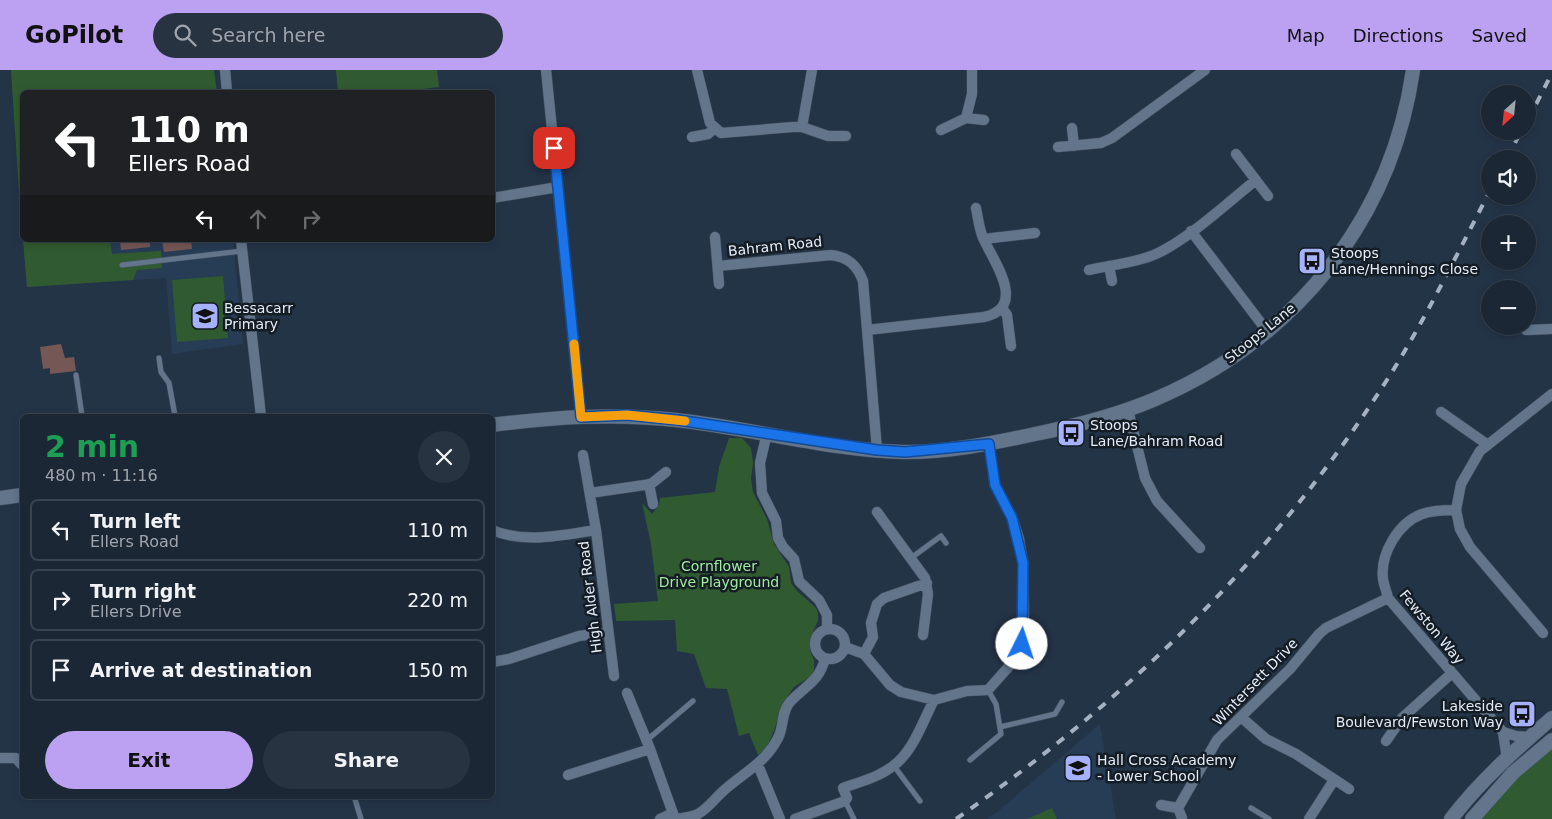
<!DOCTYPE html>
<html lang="en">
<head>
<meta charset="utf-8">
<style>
	:root { --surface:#1b2735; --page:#283341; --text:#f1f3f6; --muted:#a0a5ad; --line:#394450; --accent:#bca0f2 }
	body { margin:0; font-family:"DejaVu Sans",sans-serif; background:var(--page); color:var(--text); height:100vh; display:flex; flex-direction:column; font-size:19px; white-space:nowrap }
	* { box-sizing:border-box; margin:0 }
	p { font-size:16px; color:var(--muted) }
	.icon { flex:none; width:28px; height:28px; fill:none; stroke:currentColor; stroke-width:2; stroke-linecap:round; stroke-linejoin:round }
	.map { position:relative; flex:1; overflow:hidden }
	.side { position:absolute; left:20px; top:344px; width:475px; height:385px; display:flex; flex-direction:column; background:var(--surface); border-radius:8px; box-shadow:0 2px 8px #0003,0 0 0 1px var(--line) }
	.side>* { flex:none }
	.banner { position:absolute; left:20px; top:20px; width:475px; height:152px; border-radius:8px; box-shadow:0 2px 8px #0003,0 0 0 1px var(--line); background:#202124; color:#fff; overflow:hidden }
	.needle { width:32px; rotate:207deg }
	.buttons { position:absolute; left:1481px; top:15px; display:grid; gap:10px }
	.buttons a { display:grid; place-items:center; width:55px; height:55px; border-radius:50%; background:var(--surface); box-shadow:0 2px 8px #0003,0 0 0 1px var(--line); font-size:25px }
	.pin { position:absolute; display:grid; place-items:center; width:42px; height:42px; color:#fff; margin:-21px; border-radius:10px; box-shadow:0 2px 8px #0006 }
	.me { position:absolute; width:55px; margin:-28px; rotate:4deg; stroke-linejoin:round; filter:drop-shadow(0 0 4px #0008) }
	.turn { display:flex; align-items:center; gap:18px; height:105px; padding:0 25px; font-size:22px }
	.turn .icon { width:65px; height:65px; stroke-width:2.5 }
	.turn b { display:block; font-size:35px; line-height:42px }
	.lanes { display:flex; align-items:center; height:48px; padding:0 25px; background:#0003; justify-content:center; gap:25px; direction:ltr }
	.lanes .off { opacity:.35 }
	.round { display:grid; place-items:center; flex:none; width:52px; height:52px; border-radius:26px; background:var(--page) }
	.overview { display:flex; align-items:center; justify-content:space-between; height:85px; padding:0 25px }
	h1 { font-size:30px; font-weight:600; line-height:38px; color:#1e9e55 }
	.action { display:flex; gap:10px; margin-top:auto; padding:10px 25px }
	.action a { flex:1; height:58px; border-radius:30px; background:var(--accent); color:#111; font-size:20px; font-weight:600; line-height:58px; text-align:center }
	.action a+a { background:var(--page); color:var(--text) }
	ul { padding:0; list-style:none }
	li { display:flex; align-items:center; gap:15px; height:62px; margin:0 10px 8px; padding:0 15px; border:2px solid var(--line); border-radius:8px }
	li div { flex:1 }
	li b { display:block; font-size:19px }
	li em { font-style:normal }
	header { display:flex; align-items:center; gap:30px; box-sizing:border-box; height:70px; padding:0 25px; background:var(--accent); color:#111 }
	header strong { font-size:24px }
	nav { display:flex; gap:28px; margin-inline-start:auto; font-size:18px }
	.search { width:350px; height:45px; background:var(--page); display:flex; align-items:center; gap:12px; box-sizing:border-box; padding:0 18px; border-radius:28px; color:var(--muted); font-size:19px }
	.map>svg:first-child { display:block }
	.built { fill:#273c55 }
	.green { fill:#305b30 }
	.building { fill:#755755 }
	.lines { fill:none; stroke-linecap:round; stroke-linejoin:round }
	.lane-casing { stroke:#445262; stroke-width:6 }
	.street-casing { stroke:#445262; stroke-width:11 }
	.secondary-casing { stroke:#445262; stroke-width:15 }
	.lane { stroke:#62758a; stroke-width:5 }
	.street { stroke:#62758a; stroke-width:10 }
	.secondary { stroke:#62758a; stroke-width:14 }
	.rail { stroke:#a5b1c0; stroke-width:4; stroke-dasharray:9 9; stroke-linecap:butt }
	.route-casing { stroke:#114b97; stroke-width:12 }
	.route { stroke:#1a73e8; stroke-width:9 }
	.slow { stroke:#f59e0b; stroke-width:9 }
	.labels { text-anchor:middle; stroke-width:5; stroke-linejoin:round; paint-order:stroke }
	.street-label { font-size:14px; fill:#e2ecf9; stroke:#141c24 }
	.poi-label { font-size:14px; fill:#e2ecf9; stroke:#141c24; text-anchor:start }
	.park-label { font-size:14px; fill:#a1eaa0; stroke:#141c24 }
</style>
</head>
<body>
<header>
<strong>GoPilot</strong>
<div class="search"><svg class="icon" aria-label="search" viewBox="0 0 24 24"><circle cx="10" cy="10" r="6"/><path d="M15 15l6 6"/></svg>Search here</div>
<nav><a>Map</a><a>Directions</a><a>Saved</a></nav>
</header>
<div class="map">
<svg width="1552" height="749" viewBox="0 0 1552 749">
	<rect width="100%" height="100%" fill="#243447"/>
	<path class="built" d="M23,170h210l10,104 -71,10 -6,-76 -139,9z
		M1100,654l16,95h-130l11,-7z"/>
	<path class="green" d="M11,0h203l3,22h-195v147z
		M336,0h101l2,17 -42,5h-59z
		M23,170h87l2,14 49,-3 1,17 -25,2 -4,10 -106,7z
		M223,206l5,62 -51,4 -5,-62z
		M729,368h13l9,10 2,15 -2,15 2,14 14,27 7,25 15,23 2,16 5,7 20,18 2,5v7l-8,20v11l4,9v10l-3,6 -17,11 -12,17 -7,24 -9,21 -8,6 -9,-22 -10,3 -12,-47 -21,-1 -12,-34 -17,-3 -2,-31 -59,1 -2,-17 44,-3 -7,-57 -9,-41 10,11 7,-9 1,-7 55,-6 4,-25z
		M1552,670v79h-80z
		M1052,738l5,11h-30z"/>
	<path class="building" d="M120,170h30v7l-29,3z
		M162,170h29l1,9 -28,3z
		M61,274l4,14 9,-1 2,14 -26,3v-6l-7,1 -3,-22z"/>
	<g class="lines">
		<defs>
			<path id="lane" d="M122,195l120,-14
				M159,288l2,14 8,11 6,33
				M76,305l6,41
				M911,488l30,-22 5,7
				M1000,657l55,-13 7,-12
				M647,670l46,-39
				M970,690l31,-26 -5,-30 -8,-14
				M894,696l26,35
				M354,726l7,23
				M845,731l9,18
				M1251,738l18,11"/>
			<path id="street" d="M225,0l2,22
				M546,0l35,347
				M697,0l13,53 11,10 72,-6h9l26,9h18
				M972,0v24l-6,24 18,2
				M802,57l10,-57
				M1072,58l2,18
				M941,60l25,-12
				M692,67l16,-3 6,-5
				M1058,77l43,-4 11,-5 93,-68
				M1236,84l32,42
				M492,128l66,-11
				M1191,161l76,100
				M715,167l4,47
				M984,169l51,-6
				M241,170l20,176
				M718,196l113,-11c17,2 26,10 32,26l14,169
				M1109,196l3,15
				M1089,200c22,-5 47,-7 67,-16 33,-15 71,-51 100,-74
				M1002,238l5,7 4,31
				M867,260l117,-13c44,-10 10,-55 -1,-79 -4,-10 -5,-20 -7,-30
				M1526,260l26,-1
				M1128,340l17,68 12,23 43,47
				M1441,342l47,33
				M767,363l-7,30 2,30 14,28 2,17 5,9 11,12 5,22 20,19 8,15v13
				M583,385l13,75
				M649,414l4,20
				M590,423l61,-9 15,-12
				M1456,440c-11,0 -23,0 -34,4 -24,9 -42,40 -39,65 1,7 4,13 5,19l115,134
				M877,442l48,66 3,16 -5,41
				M492,460c33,14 70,5 104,0l18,146
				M815 574a15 15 0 1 1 30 0a15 15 0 1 1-30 0Z
				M1543,563l-73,-86 -10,-18 -4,-19 5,-26 19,-33 72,-57
				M845,577l19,7 26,31 11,7 33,8 33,-9 21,-1 24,-27 10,-19 2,-24 -1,-57 -4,-24 -7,-22 -17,-32 -6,-41
				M864,584l9,-17 -2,-14 6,-19 7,-6 43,-15
				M492,592l17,-3 70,-23 29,-4
				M627,623l23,56
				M1241,647l25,22 30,15 53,35
				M1386,671l16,-23 50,-45
				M0,688h16l5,6
				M1507,689l-4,-27 13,4 13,1
				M758,695l22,54
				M568,705l82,-26 25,70
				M1161,735l17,3
				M1182,748l-4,-10 39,-68 73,-71 29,-35 7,-6 62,-30
				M660,749l13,-6
				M676,749c7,-1 16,-2 22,-5 9,-5 15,-13 23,-21 20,-19 44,-29 57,-55 6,-11 3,-26 12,-36 15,-16 30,-21 35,-44
				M795,749l50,-18 2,-3 -4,-10c17,-6 36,-11 50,-22 20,-14 30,-45 41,-66
				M1309,749l25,-39"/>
			<path id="secondary" d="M492,355c62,-8 122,-12 184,-5 76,8 150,30 226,32 42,1 92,-9 133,-18 40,-8 80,-18 118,-34 140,-59 238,-178 260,-330
				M0,428l22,-3
				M1451,749c29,-38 65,-70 101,-101
				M1472,749l41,-46 39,-33"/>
		</defs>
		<use href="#lane" class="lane-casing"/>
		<use href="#street" class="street-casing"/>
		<use href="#secondary" class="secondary-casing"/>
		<use href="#lane" class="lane"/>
		<use href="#street" class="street"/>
		<use href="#secondary" class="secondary"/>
		<path class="rail" d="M1528,50l24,-47
			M1507,89l14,-28
			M956,749c177,-124 320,-264 436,-447 36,-58 66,-120 98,-181"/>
	</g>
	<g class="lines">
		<defs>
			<path id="route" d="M554,78l27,269 46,-2 51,5 199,30 28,2 84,-8 6,41 17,33 11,45 -1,81"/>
		</defs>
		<use href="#route" class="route-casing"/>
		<use href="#route" class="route"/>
		<path class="slow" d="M574,274l7,73 46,-2 58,6"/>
	</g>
	<defs>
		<symbol id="bus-square" viewBox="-11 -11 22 22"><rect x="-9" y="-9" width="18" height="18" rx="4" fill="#a6b1fc" stroke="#141c24"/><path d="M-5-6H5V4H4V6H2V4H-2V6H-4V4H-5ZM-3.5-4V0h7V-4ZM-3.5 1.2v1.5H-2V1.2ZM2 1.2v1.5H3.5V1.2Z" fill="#111"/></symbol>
		<symbol id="school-square" viewBox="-11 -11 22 22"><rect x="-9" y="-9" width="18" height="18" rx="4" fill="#a6b1fc" stroke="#141c24"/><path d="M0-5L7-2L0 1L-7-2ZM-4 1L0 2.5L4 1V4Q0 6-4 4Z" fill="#111"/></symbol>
	</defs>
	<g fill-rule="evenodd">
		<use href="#bus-square" x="1296" y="175" width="32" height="32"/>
		<use href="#school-square" x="189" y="230" width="32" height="32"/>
		<use href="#bus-square" x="1055" y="347" width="32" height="32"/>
		<use href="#bus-square" x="1506" y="628" width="32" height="32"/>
		<use href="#school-square" x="1062" y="682" width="32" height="32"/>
	</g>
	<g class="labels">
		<g class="street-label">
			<text transform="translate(775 176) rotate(-6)" y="5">Bahram Road</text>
			<text transform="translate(1260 263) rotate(-39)" y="5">Stoops Lane</text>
			<text transform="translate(590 527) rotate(-97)" y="5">High Alder Road</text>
			<text transform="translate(1432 557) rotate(50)" y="5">Fewston Way</text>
			<text transform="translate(1255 612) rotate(-46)" y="5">Wintersett Drive</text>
		</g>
		<g class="poi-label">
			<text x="1331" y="188">Stoops<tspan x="1331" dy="16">Lane/Hennings Close</tspan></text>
			<text x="224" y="243">Bessacarr<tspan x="224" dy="16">Primary</tspan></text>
			<text x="1090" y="360">Stoops<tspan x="1090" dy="16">Lane/Bahram Road</tspan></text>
			<text x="1503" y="641" text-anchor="end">Lakeside<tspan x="1503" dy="16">Boulevard/Fewston Way</tspan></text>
			<text x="1097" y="695">Hall Cross Academy<tspan x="1097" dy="16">- Lower School</tspan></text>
		</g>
		<g class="park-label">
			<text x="719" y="501">Cornflower<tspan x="719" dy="16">Drive Playground</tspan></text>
		</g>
	</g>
</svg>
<div class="buttons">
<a><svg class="needle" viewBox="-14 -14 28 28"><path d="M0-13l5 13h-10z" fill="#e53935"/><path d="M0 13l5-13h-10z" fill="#a0a5ad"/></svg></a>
<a><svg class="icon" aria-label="sound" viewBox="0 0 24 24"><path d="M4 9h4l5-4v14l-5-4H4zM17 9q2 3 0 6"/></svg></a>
<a>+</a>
<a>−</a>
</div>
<div class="pin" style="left:554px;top:78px;background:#d93025"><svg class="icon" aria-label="arrive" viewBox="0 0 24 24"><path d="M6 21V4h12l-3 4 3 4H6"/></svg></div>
<svg class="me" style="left:1022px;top:574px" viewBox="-20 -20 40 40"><circle r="19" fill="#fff"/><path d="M0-13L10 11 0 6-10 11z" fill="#1a73e8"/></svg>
<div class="banner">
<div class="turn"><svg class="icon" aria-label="left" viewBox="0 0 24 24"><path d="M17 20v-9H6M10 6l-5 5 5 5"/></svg><div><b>110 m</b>Ellers Road</div></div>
<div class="lanes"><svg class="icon" aria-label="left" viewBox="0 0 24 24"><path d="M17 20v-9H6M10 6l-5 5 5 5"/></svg><svg class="icon off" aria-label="ahead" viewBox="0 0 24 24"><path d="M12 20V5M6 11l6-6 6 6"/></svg><svg class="icon off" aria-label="right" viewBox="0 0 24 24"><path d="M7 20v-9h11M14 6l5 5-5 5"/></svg></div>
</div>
<section class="side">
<div class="overview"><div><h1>2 min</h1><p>480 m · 11:16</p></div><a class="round"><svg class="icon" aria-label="close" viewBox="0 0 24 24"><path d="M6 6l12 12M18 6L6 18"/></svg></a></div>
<ul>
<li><svg class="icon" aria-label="left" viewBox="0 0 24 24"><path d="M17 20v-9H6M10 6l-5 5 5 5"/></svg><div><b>Turn left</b><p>Ellers Road</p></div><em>110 m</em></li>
<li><svg class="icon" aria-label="right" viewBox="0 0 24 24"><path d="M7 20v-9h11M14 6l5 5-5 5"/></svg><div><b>Turn right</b><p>Ellers Drive</p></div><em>220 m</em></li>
<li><svg class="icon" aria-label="arrive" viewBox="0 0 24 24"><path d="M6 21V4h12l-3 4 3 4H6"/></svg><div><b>Arrive at destination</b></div><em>150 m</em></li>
</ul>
<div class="action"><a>Exit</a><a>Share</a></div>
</section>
</div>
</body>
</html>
